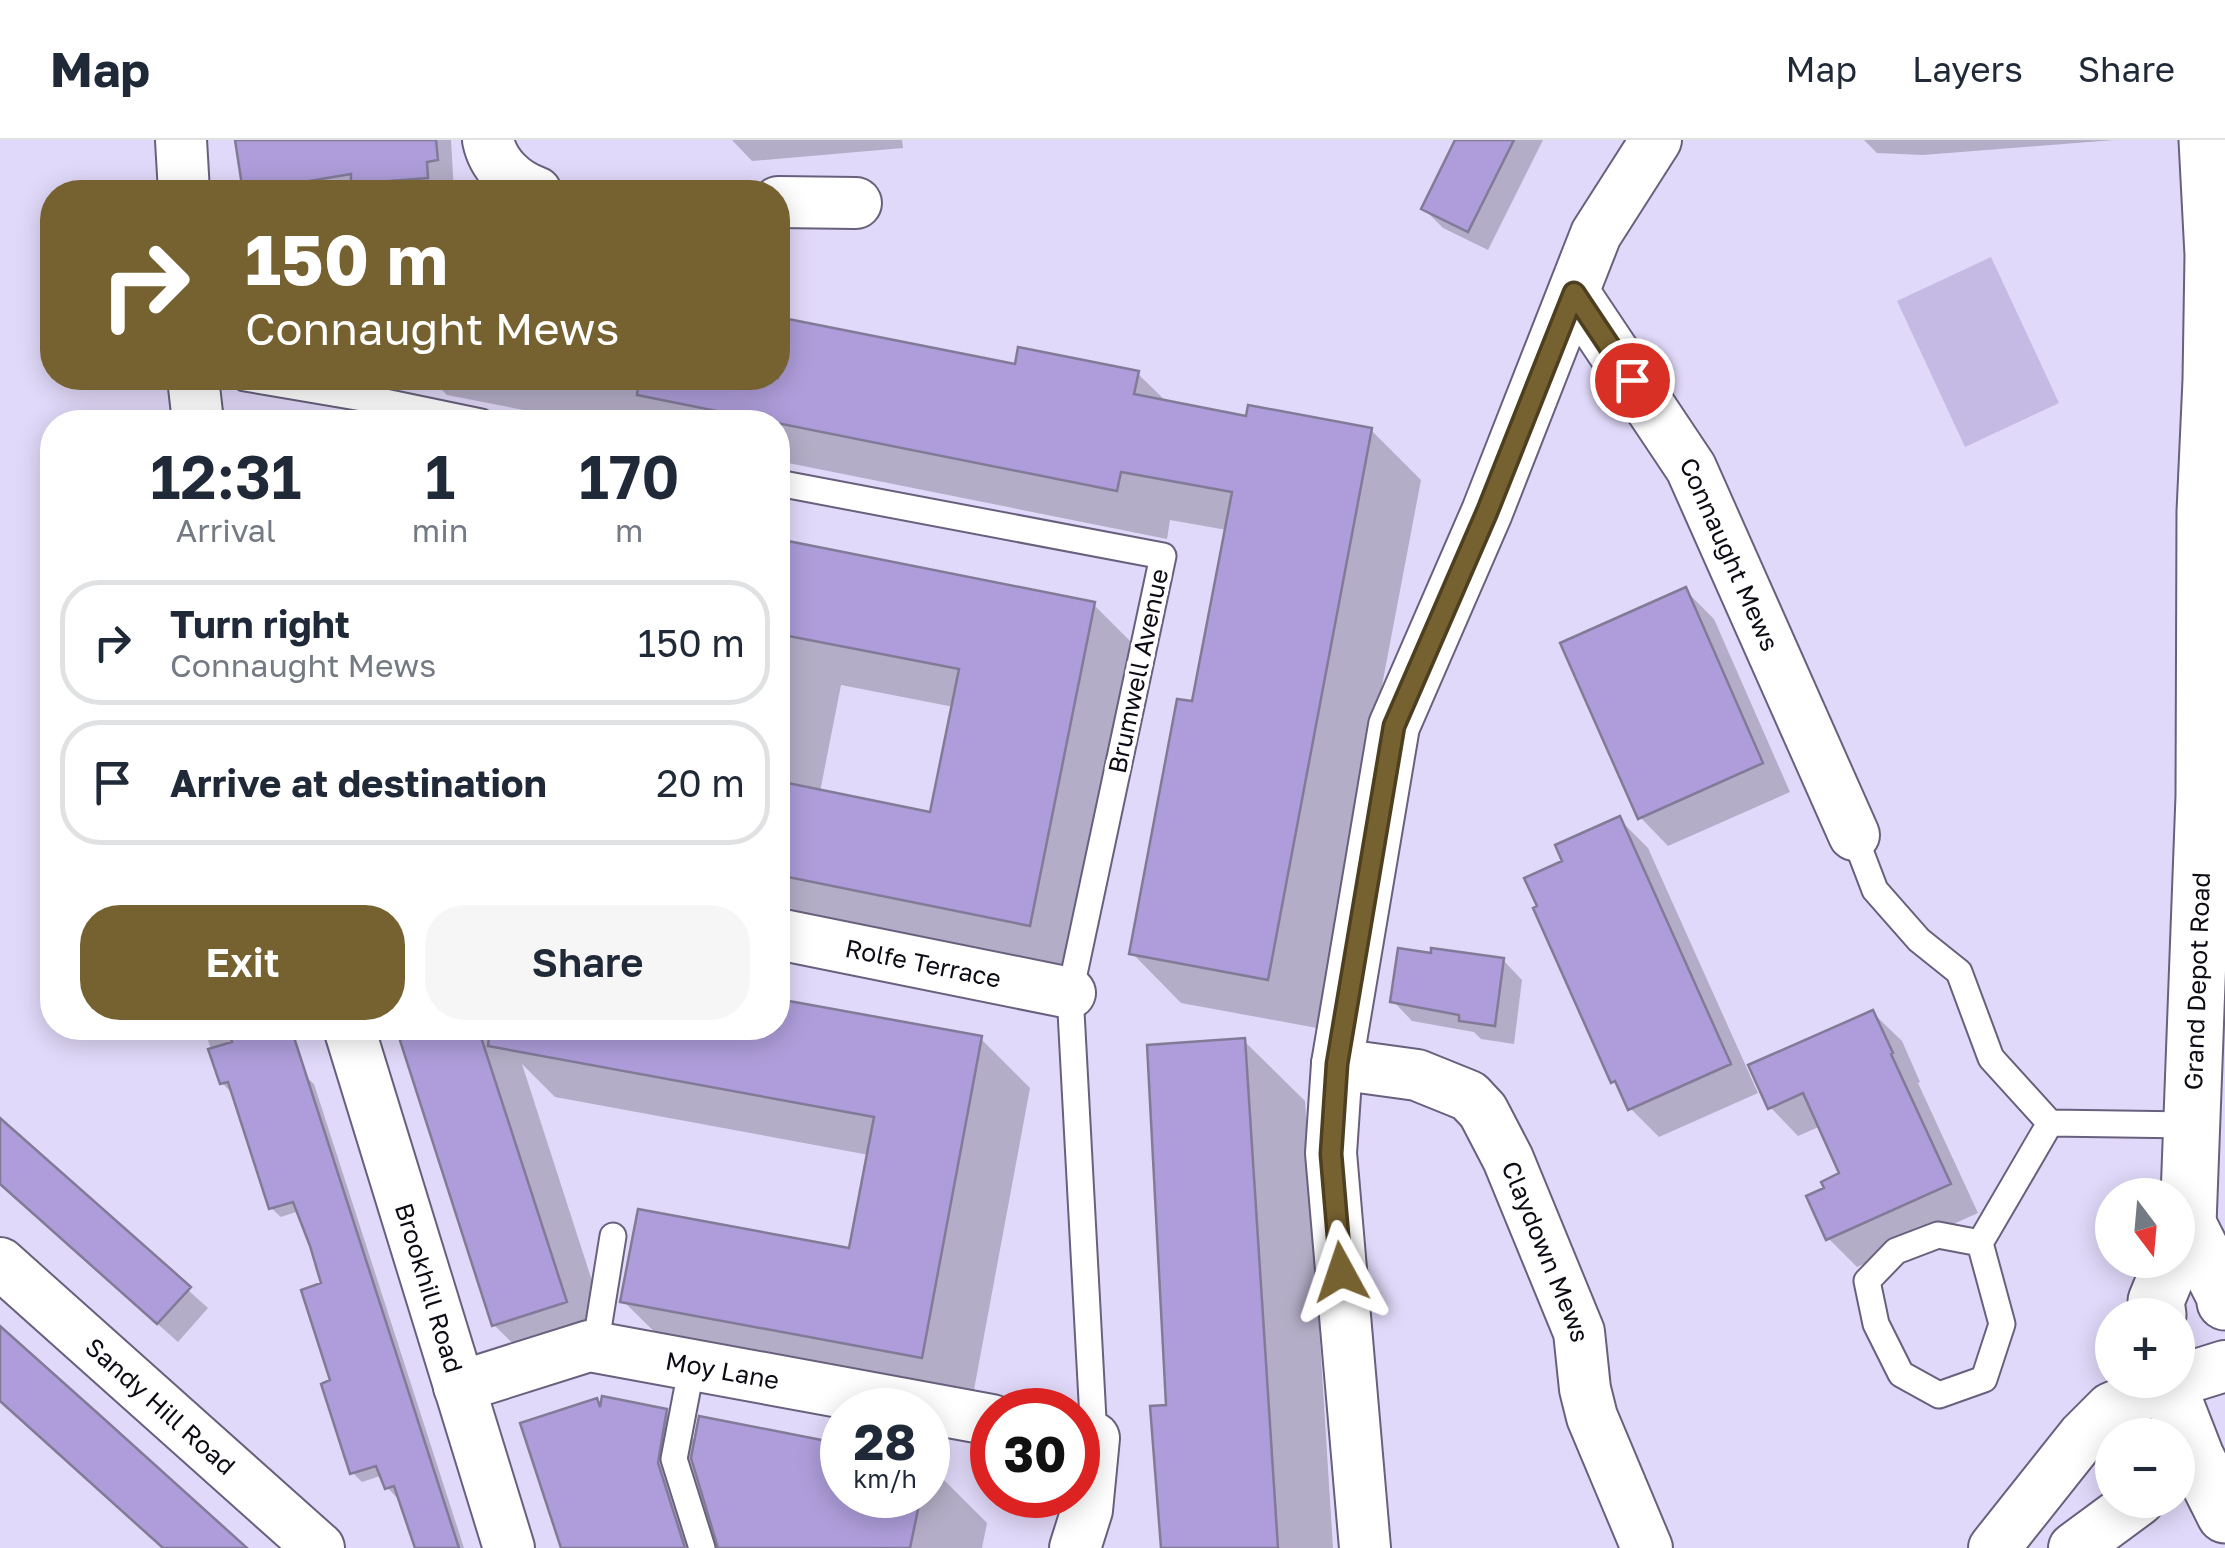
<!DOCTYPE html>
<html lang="en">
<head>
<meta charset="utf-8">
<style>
	:root { --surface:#fff; --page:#f6f6f7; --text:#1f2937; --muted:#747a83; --line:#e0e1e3; --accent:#766130 }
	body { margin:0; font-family:"Golos Text",sans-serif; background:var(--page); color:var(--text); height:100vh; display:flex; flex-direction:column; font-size:38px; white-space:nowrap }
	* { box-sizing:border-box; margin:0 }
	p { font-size:32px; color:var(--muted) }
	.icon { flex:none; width:55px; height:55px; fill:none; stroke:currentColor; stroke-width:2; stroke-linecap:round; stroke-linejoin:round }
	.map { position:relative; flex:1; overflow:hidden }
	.side { position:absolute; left:40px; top:270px; width:750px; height:630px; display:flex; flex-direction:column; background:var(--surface); border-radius:40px; box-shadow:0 5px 25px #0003 }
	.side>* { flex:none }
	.banner { position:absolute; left:40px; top:40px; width:750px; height:210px; border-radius:40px; box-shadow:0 5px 25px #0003; background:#766130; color:#fff; overflow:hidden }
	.needle { width:65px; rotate:164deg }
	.fabs { position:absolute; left:2095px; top:1038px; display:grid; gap:20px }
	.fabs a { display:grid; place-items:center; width:100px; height:100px; border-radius:50%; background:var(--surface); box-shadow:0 5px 25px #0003; font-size:50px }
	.speed { position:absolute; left:820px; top:1248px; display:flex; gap:20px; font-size:50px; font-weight:700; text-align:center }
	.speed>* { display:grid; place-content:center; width:130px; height:130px; border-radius:50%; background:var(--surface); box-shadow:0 5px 25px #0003; line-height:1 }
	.speed small { font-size:25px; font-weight:400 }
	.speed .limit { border:15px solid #d22; background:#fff; color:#111 }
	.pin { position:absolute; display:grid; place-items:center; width:85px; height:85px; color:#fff; margin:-42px; border:5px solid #fff; border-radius:50%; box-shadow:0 2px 10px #0007 }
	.me { position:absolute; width:110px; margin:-55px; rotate:355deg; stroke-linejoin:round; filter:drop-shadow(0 0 8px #0008) }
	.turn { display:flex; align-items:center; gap:35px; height:210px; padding:0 40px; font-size:45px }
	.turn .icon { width:130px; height:130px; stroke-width:2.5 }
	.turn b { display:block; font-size:70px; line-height:85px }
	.eta { display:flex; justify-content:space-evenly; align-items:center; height:170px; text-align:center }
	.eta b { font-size:60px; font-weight:600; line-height:70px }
	.primary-button { display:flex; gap:20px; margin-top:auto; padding:20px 40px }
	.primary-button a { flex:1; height:115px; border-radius:40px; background:var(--accent); color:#fff; font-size:40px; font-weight:600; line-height:115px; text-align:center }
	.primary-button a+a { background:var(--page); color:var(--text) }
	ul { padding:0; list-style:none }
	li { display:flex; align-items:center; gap:30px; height:125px; margin:0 20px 15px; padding:0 20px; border:5px solid var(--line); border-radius:40px }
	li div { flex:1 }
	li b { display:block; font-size:38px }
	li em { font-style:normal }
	header { display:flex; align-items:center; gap:60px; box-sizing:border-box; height:140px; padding:0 50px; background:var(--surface); border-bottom:2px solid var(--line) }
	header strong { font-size:48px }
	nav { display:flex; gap:55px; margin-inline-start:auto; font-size:35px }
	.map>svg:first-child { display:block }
	.green { fill:#c5bae4 }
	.shadow { fill:#0003; fill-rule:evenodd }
	.building { fill:#ae9dda; stroke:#827b98; stroke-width:2.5 }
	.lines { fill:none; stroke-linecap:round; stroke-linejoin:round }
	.service-casing { stroke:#68607c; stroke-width:29 }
	.minor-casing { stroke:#68607c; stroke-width:54 }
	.trunk-casing { stroke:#68607c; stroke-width:59 }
	.service { stroke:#fff; stroke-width:25 }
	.minor { stroke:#fff; stroke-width:50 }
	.trunk { stroke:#fff; stroke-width:55 }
	.route-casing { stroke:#4d3f1f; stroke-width:25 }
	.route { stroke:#766130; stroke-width:18 }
	.labels { text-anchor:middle; stroke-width:8; stroke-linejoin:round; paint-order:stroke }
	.street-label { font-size:25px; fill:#0e0b15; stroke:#fff }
</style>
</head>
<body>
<header>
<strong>Map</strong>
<nav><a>Map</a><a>Layers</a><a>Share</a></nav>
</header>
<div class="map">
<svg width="2225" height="1408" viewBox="0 0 2225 1408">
	<rect width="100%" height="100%" fill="#e1d9f9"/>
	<path class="green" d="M1991,117l68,146 -94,44 -68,-146z"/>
	<path class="shadow" d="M237,0h214l3,52h-207z
		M732,0h170l1,8 -151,13z
		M1458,0h85l-55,110 -45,-22 -19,-19z
		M1864,0h250l-191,15 -46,-2z
		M778,180l239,47 120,6 31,30 80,16 123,11 50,50 -104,548 -136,-25 -49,-50 62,-249 33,-174 -57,-10 -3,19 -389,-78v-39h-193l-138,-27 -17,-17h348z
		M778,402l315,62 50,50 -64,320 -301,-61zM841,545l113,22 -22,108 -112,-23z
		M1685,450l29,29 76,173 -122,54 -28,-29z
		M1619,679l29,29 110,245 -99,44 -29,-29 -9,-19 -8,-8 -48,-218z
		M1503,820l19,20 -8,64 -33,-5 -7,-7 -62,-11 -19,-20z
		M778,861l203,38 49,49 -59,318 -298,-56 -50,-49 228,-50 18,-96 -314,-58 -33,-33 93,288 -71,22 -50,-49 -95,-297h379z
		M1873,873l29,28 18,41 -2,1 60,130 -121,54 -29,-29 -1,-49 16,-14 -22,-49 -23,10 -28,-29z
		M204,888h81l16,48 3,-1 10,9 150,464h-46l-18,-52 -4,1 -9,-10 -4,-12 -21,7 -10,-10 -28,-187 -25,-74 -18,6 -10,-9 -37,-117 -3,1 -9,-9z
		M1244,901l61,60 28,447h-169l4,-141z
		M0,981l208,187 -30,34 -178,-158z
		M597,1260l6,7 63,5 30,30 5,-23 141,27v49h86v-31l59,59 -5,25h-418z"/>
	<path class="building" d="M235,0h201l2,20 -11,2 1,16 -77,6v-10l-108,18z
		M1455,0h59l-46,92 -47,-23z
		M778,177l237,47 3,-17 121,24 -5,23 112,22 2,-11 124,23 -104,552 -139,-26 48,-255 15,2 40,-209 -111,-20 -4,19 -480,-96 2,-17h139z
		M778,399l317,63 -65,324 -252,-51v-94l152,31 29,-143 -181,-35z
		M1686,447l77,176 -125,56 -78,-176z
		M1620,676l111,248 -103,46 -13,-29 -4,2 -78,-175 4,-2 -13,-28 38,-17 -7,-16z
		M1398,808l33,5v-5l73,10 -9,68 -36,-5v-6l-69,-13z
		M778,859l204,37 -60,322 -302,-56 18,-93 211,39 25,-131 -386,-71 2,-18h288z
		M1873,870l20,43 -2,1 60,130 -125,56 -20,-44 18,-8 -3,-6 18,-9 -36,-80 -35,16 -20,-44z
		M227,888h64l168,520h-44l-21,-62 -9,3 -9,-23 -26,8 -29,-90 9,-4 -29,-90 20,-7 -11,-37 -17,-44 -24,7 -41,-127 -8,2 -12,-35 24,-7z
		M396,888h82l89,274 -75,24z
		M1245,898l33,510h-117l-11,-142 16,-1 -19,-360z
		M0,978l191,169 -34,37 -157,-140z
		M0,1186l103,92 144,130h-84l-163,-147z
		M602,1256l65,13 -9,54 27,85h-124l-41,-125 77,-25 3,9z
		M699,1276l143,28v51h79l-11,53h-192l-27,-90z"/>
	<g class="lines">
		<defs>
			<path id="service" d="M245,238l135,23 101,21
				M778,343l385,73 -93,437 24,445
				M1854,695l21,55 44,50 40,32 32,86 59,65
				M1980,1103l-42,-8 -42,16 -29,30 9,43 25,50 38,21 45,-16 18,-55 -22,-81 70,-120 140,2
				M595,1208l18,-112
				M692,1225l-18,94 28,89"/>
			<g id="minor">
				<path d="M181,0l3,52"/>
				<path d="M488,0c5,25 25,44 48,52"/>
				<path d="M778,62l78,1"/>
				<path id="s1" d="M1574,153l117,175 163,367"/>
				<path d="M193,238l5,44"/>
				<path id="s2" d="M778,794l292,59"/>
				<path id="s3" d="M349,888l160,520"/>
				<path id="s4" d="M1337,924l80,11 52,21 14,15 25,48 71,173 6,57 7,28 55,131"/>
				<path id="s5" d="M0,1123l319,285"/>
				<path id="s6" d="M459,1247l130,-41 403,74"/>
				<path d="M1075,1408l12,-38 7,-72 -16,-3"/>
				<path d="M1365,1408l-34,-395 6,-89 57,-338 93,-214 109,-278 60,-94"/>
				<path d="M1994,1408l89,-112 28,-28 56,-24 58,-18"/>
				<path d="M2074,1408l65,-48"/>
			</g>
			<g id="trunk">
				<path d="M2188,1084l36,71 1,7"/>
				<path id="s7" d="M2178,1109l10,-25 16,-428 1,-284 6,-132 2,-125 -6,-115"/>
				<path d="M2158,1175l-2,-14 17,-41"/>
				<path d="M2166,1240l30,77 29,58"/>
			</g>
		</defs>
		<use href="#service" class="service-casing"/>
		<use href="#minor" class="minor-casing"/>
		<use href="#trunk" class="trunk-casing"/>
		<use href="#service" class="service"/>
		<use href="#minor" class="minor"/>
		<use href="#trunk" class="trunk"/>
	</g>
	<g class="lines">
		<defs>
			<path id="route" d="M1341,1132l-10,-118 6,-90 57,-338 93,-214 87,-219 58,87"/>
		</defs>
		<use href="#route" class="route-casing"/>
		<use href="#route" class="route"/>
	</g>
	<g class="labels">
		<g class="street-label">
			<text dy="9" stroke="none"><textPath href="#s1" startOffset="305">Connaught Mews</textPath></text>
			<text transform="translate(1138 531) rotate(-78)" y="9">Brumwell Avenue</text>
			<text dy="9" stroke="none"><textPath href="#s2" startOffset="148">Rolfe Terrace</textPath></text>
			<text dy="9" stroke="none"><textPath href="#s7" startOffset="270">Grand Depot Road</textPath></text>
			<text dy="9" stroke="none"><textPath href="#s4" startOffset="312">Claydown Mews</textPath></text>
			<text dy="9" stroke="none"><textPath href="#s3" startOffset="272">Brookhill Road</textPath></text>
			<text dy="9" stroke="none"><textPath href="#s6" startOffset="272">Moy Lane</textPath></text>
			<text dy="9" stroke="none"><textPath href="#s5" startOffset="215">Sandy Hill Road</textPath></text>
		</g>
	</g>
</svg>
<div class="fabs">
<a><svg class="needle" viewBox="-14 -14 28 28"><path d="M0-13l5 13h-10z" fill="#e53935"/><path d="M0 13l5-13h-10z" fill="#747a83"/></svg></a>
<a>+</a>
<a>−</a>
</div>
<div class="speed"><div>28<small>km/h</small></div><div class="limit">30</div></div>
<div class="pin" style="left:1632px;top:240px;background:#d93025"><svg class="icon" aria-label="arrive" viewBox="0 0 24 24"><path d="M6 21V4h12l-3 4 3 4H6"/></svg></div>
<svg class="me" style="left:1341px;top:1132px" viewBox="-20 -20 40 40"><path d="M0-17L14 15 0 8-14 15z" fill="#766130" stroke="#fff" stroke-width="4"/></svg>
<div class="banner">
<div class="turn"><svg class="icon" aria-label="right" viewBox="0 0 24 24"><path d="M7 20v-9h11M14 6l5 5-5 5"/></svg><div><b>150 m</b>Connaught Mews</div></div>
</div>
<section class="side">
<div class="eta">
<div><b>12:31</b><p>Arrival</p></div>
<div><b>1</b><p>min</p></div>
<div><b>170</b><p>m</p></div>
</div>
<ul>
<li><svg class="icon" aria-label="right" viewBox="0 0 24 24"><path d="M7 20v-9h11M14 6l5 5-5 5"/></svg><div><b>Turn right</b><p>Connaught Mews</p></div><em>150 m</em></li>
<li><svg class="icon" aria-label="arrive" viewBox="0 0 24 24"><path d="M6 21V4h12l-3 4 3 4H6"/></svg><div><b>Arrive at destination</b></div><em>20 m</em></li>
</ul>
<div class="primary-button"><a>Exit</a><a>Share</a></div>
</section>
</div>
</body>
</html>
